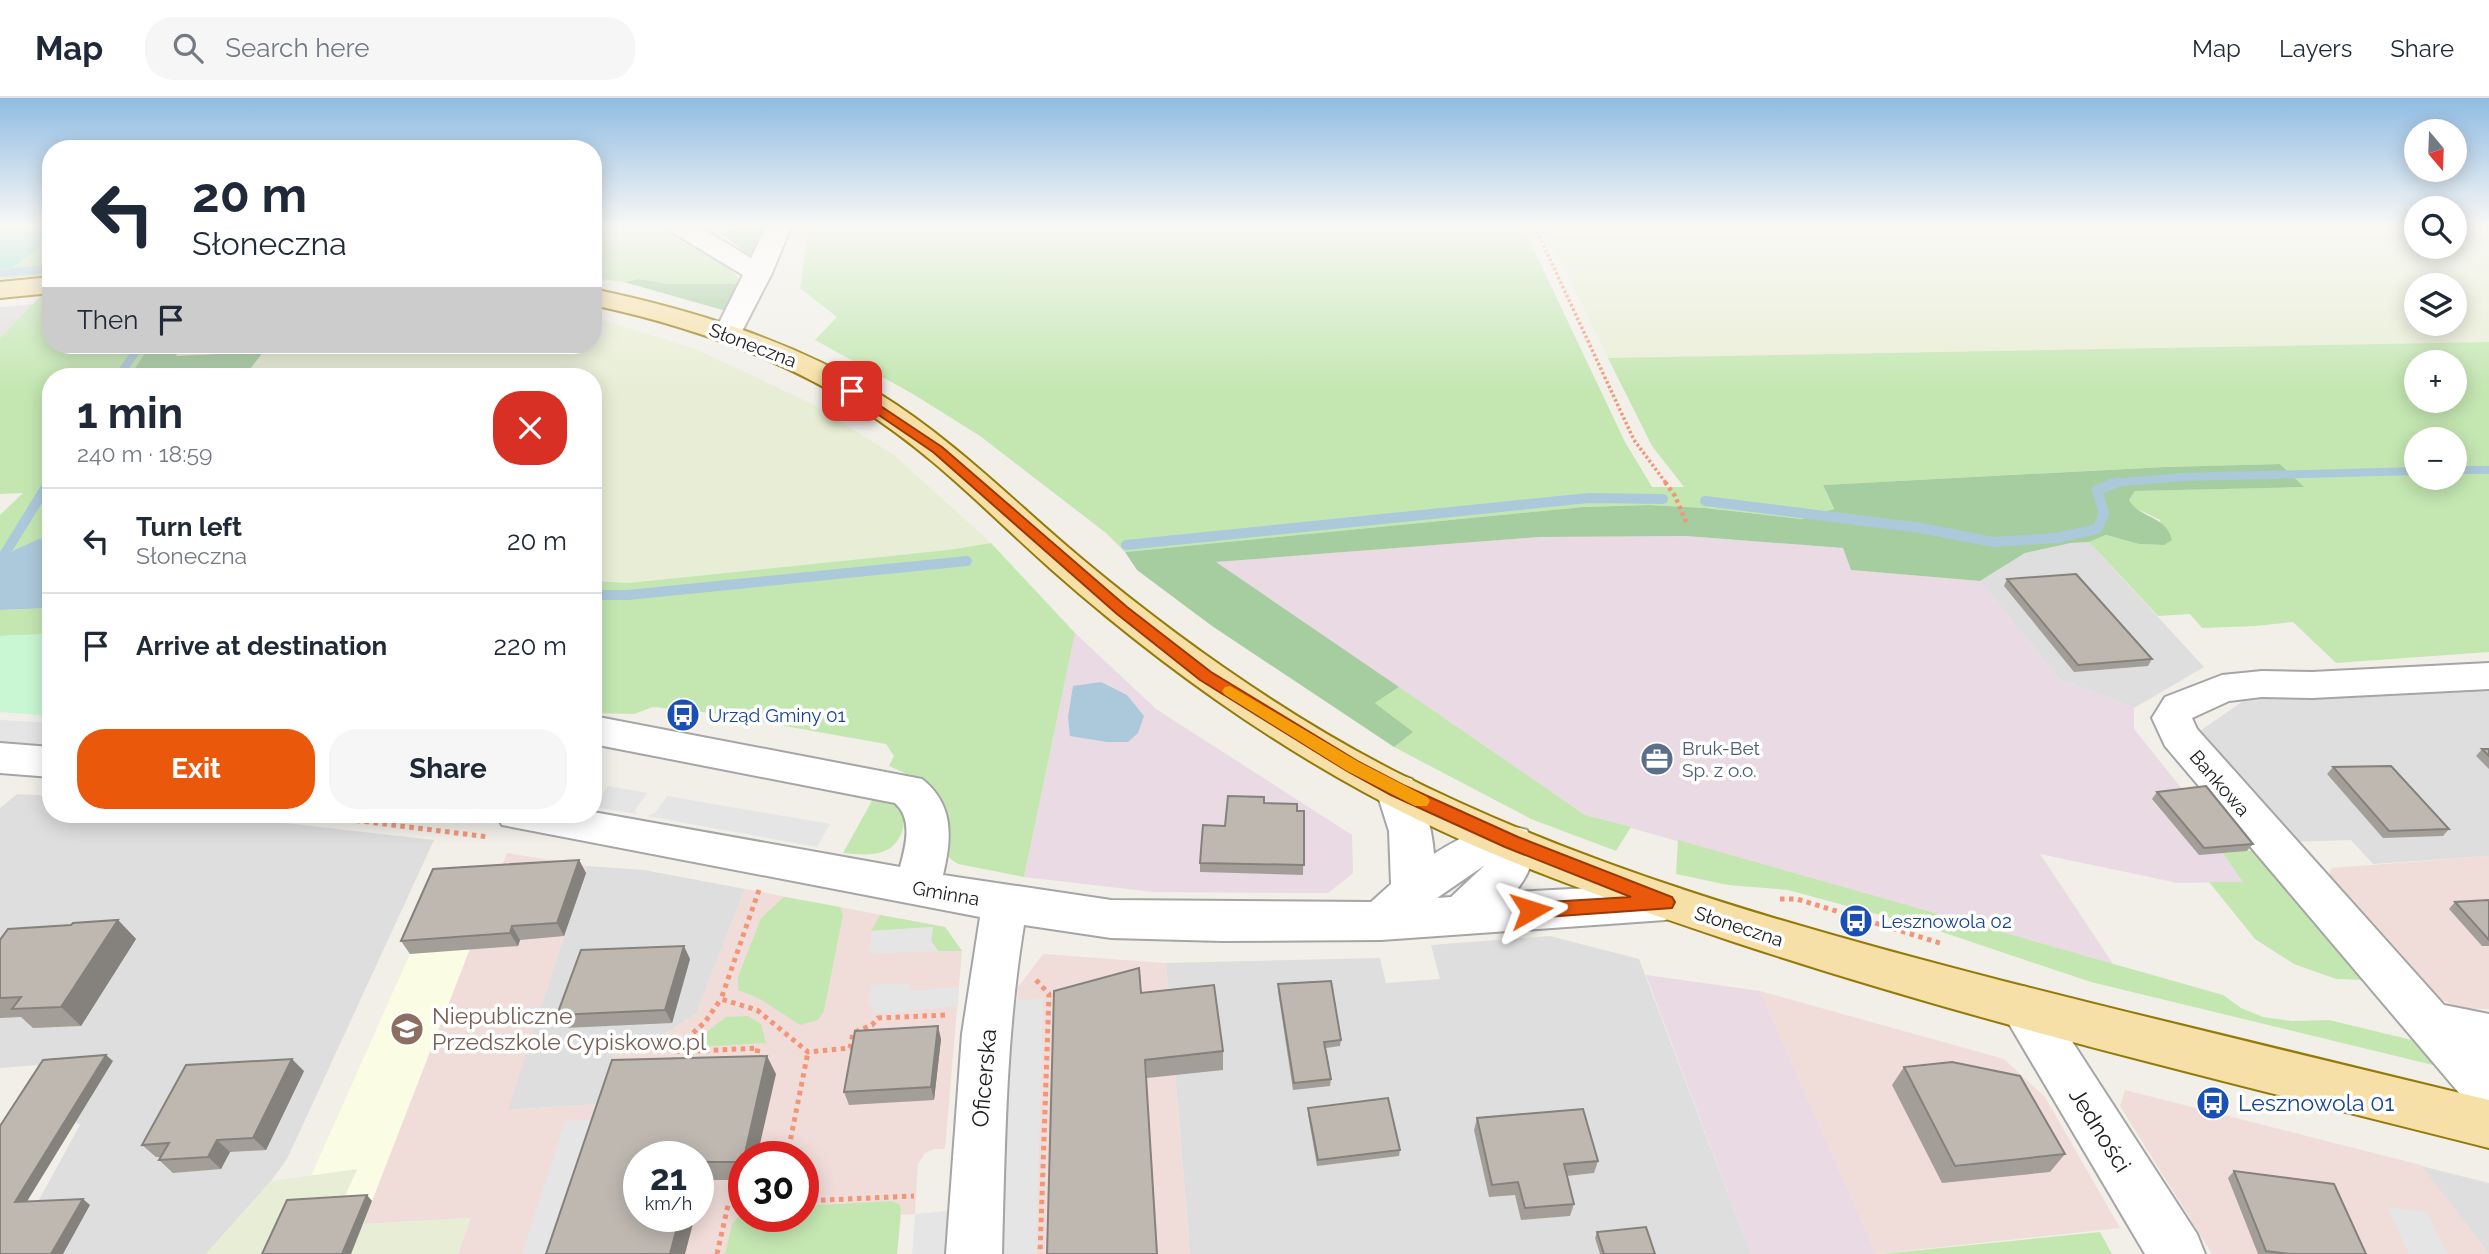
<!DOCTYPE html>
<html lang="en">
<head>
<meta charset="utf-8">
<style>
	:root { --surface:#fff; --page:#f6f6f7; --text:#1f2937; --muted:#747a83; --line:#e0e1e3; --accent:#ea580c }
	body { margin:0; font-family:Raleway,sans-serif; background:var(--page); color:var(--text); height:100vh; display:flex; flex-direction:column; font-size:26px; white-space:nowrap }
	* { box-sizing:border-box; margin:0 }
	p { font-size:23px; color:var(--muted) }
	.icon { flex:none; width:38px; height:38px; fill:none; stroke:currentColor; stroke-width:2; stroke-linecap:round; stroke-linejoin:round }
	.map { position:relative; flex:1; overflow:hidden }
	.details { position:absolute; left:42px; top:270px; width:560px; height:455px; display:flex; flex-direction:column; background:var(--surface); border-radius:28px; box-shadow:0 4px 18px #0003 }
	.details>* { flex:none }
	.top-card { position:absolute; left:42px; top:42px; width:560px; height:214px; border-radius:28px; box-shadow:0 4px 18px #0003; background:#fff; color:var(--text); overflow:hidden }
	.needle { width:46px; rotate:161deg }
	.fabs { position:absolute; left:2404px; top:21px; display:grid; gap:14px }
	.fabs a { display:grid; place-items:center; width:63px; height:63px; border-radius:50%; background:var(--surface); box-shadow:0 4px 18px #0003; font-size:35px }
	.speed { position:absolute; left:623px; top:1043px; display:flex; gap:14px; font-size:35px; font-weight:700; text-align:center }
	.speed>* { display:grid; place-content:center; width:91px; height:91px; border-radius:50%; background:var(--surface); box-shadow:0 4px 18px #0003; line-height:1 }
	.speed small { font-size:18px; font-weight:400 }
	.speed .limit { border:10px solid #d22; background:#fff; color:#111 }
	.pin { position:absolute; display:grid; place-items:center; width:60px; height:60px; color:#fff; margin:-30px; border-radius:14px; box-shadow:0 4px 10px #0006 }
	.me { position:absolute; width:77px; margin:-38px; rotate:84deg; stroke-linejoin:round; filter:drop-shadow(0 0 5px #0008) }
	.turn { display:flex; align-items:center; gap:24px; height:147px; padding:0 35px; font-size:32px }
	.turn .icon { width:91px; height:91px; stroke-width:2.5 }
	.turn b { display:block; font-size:49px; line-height:60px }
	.then { display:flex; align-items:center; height:66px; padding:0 35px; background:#0003; gap:14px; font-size:26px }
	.round { display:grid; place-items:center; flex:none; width:74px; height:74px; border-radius:28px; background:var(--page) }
	.headline { display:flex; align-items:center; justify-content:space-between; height:119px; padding:0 35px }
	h1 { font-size:42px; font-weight:700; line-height:52px }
	.button { display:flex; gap:14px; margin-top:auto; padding:14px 35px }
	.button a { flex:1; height:80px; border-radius:28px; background:var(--accent); color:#fff; font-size:28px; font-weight:700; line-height:80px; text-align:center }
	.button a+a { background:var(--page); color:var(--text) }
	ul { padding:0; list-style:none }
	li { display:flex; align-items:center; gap:21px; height:105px; padding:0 35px; border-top:2px solid var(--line) }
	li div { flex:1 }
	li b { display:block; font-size:26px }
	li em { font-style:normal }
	header { display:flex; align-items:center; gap:42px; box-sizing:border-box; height:98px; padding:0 35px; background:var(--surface); border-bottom:2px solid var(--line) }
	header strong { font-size:33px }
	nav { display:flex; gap:38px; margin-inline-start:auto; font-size:24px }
	.search { width:490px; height:63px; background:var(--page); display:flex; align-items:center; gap:18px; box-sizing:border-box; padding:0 24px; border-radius:28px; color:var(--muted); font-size:26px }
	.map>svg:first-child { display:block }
	.residential { fill:#dfdede }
	.commercial { fill:#f0ddd9; fill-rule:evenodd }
	.industrial { fill:#e9dae4 }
	.education { fill:#fafde4 }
	.farmland { fill:#e8eed5; fill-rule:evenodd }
	.grass { fill:#c4e7b2; fill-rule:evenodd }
	.forest { fill:#a6cda0 }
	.park { fill:#c9f7d3 }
	.pitch { fill:#8cdac7 }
	.parking { fill:#e5e5e5 }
	.water { fill:#acc9db }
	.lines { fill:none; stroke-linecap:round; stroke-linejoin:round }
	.stream-far1 { stroke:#acc9db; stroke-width:8 }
	.stream { stroke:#acc9db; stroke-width:10 }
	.minor-casing { stroke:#a5a5a5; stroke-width:4 }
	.major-casing { stroke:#947a0a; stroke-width:4 }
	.path-far2 { stroke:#f19678; stroke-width:3.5; stroke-dasharray:2.5 2.5; stroke-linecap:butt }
	.path-far1 { stroke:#f19678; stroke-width:4.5; stroke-dasharray:3.5 3.5; stroke-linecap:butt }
	.path { stroke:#f19678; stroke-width:5; stroke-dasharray:4.5 4.5; stroke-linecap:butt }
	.minor { fill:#fff; fill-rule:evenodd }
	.major { fill:#f6e0a7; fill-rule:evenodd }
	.wall { fill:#a39e98 }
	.shaded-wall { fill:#85817c }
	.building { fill:#beb8b1; stroke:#85817c; stroke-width:2 }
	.route { fill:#ea580c; stroke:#983908; stroke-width:2 }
	.slow { fill:#f59e0b }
	.labels { text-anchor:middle; stroke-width:7; stroke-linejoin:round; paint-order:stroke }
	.street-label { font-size:19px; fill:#212121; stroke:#fff }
	.transit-label { font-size:19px; fill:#164399; stroke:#fff; text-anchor:start }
	.service-label { font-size:19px; fill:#4e5e75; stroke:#fff; text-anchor:start }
	.near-education-label { font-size:23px; fill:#785e54; stroke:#fff; text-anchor:start }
	.near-street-label { font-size:23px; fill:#212121; stroke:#fff }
	.near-transit-label { font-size:23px; fill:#164399; stroke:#fff; text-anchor:start }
</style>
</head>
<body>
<header>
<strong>Map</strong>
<div class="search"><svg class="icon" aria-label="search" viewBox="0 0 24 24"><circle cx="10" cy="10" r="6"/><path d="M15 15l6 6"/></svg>Search here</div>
<nav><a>Map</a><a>Layers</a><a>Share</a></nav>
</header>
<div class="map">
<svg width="2489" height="1156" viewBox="0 0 2489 1156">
	<rect width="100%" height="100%" fill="#f1efe8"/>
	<path class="residential" d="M35,206l-35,34v-31z
		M2089,444l115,125 -70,41 -75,-29 -79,-98 45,-28 46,-10z
		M2486,589l3,2v167l-116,8 -22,-24 -60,2 -91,-111 43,-30z
		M17,696l34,2v18l71,3 5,-3h80l227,26 -147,319 -16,22 -65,73h-144l-27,-47 45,-82 -5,-3 -23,-58 -52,4v-260z
		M587,768l57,4 101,19 -49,125 -52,33 -28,3 -20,54 -89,6z
		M1550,838l89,23 112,295h-561l-24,-291 214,-5 6,25 54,-4 -9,-34z
		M2421,1068l68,17v71z"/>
	<path class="commercial" d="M507,755l80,13 -79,244 88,-6 20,-54 28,-3 52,-33 49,-125 200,38 17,24 -17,198h-11l-9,4 -7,11 -3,50 -14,1 -4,39h-439l12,-36 -107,6zM639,1059h59v59h-59zM744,1059h59v59h-59z
		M2489,758v153h-26l-32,-14 -103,-120 4,-7z
		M1043,856l123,9 24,291h-195l15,-254 7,1 1,-14z
		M1760,893l244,68 41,38 75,131 -244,26z
		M2125,992l296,75 68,89h-277l-92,-148z"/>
	<path class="industrial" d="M1686,438l157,12 8,22 129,11 79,98 75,29v21l52,65 58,88 -66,1 -138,-29 73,110 -528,-149 -370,-253 324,-25z
		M1075,535l81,76 196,126 1,38 -25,20 -174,-1 -130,-15z
		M1646,877l114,16 116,263h-125z"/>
	<path class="education" d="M497,781l-125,322 -30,2 15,-33 -46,6 131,-294z"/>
	<path class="farmland" d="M1544,129h873v20h38v-20h34v115l-881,16zM2417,187h38v39h-38z
		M593,219l105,33 116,55 80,50 97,88 -43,7 -320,33 -35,-2v-205h-348l17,-24 -87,4 6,-11h412z
		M357,1071l-15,33 30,-1 -8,23 107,-6 -13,36h-252l65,-73z"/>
	<path class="grass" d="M593,129h78l44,26 29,31h-75l-30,-5 -15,3 -31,-4z
		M809,129h714l102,215 27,45h32l-32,-41 -44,-88 881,-16v310l-153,11 -43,-41 -37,4 -54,2 -12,-14 -32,2 -69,-74 17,-7 33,9 25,1 -4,-25 -27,-13 -4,-7 6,-9 168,-4 -23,-23 -116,3 -341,18 11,25 -33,9 -95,-11 -57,-3 -66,2 -458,45 -19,-19 -126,-97 -67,-42 -98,-54 22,-23 -37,-29zM2417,264h38v39h-38zM2417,341h38v39h-38z
		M51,141v36l-51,4v-11h12z
		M42,197h9v50h99l-20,31h-79v149l-10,13 -25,11 -16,11v-45l23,-22 -23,1v-156z
		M991,445l84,90 -51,244 -66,-13c-25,-13 -27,-57 -33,-82l-36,-16 5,-10 -8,-12 -174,-31 -59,-6 -19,7 -41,-1v-132l35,2 320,-33z
		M51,510v26l-51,2v-26z
		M1399,589l186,128 46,12 -15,24 -85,-32 -137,-72 18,-15 -37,-29z
		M873,701c7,1 16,1 22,5 17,11 7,39 -8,46 -14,7 -30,4 -44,3z
		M1678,742l545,155 18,13 22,9 29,4 37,-1 91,22 17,24 -346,-84 -152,-51 -151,-41 -60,-5 -52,-11z
		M2256,752l111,130 -31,-1 -42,-15 -39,-25 -46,-57h34l-20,-29z
		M784,799l56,10 3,8 -19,96 -6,9 -18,5 -40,-26 -22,-9v-13l23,-59z
		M880,817l65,12 17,24h-24l-7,-11 2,-13 -62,4z
		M748,918l13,8 5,19 -65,4 -4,-2 2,-7 27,-21z
		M891,1103l8,3 2,5 -4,45h-172l7,-30 12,-13v5h59v-10z
		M2100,1134l12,22h-231z"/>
	<path class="forest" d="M736,129h34l-14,33 -36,-27z
		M639,181l30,5h75l-18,27 -102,-29z
		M150,247h31l-5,11 87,-4 -18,24h-115z
		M2280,366l24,23 -169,4 -6,9c11,19 37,15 43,40l-8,5 -25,-1 -33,-9 -17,7 -18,1 -46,10 -45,28 -129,-11 -8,-22 -157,-12 -147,1 -323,25 183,125 -24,16 38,29 -19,15 -182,-121 -75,-56 -12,-18 458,-45 66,-2 57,3 95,11 33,-10 -11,-24 341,-18z"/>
	<path class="park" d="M51,536v82l-51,-4v-76z"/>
	<path class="pitch" d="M0,129h51v12l-39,29h-12z"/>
	<path class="parking" d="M0,622l51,3v23l-51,-4z
		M608,688l39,7 -12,17 2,4 -44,-7z
		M667,698l163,28 -13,23 -170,-31 8,-3z
		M933,829l-2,14 7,10 -68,3 1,-23z
		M910,885l-1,7 50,-3 -2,19 -82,8 -1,-5 -6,-4 3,-20z
		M1043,901l-7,255h-41l15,-254z
		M602,1021l-44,135h-36l43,-133z
		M952,1109v47h-40l3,-40 31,-3z
		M2387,1109l40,5 21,42h-39z"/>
	<path class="water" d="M41,440h10v70l-51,2v-50l16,-11z
		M1101,584l26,13 17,21 -6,17 -10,9h-21l-37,-6 -2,-19 5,-31z"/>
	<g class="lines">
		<path class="stream-far1" d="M0,175l51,-4
			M119,278l21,-31
			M2455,372h34
			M48,385l3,-4
			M2110,385l75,-6 232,-6"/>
		<path class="stream" d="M1705,403l216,27 72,14 64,-4 40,-9 7,-15 -7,-24 21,-8
			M1126,447l463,-47 74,1
			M1,462l48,-78
			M593,497h35l339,-34"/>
		<defs>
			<path id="minor" d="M669,129h31l51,31 15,-31h25l-19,46 -34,66 -10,2 -10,-2 -4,-6 29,-58 -71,-43z
				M2489,565v26l-177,9 -50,-1 -33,4 -37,17 5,11 247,276 45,9v100l-18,-7 -306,-361 -13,-28 13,-21 57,-22 40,-4 50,1z
				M593,618l329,63c32,25 30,59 21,96l168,25 260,2 20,-18 -2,-53 -13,-41 6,-11 15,-5 15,5c13,23 20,49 22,75 28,-18 60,-35 93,-24 12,22 3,44 -12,62l150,-8 16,5 7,13 -7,13 -16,5 -284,20 -159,1 -111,-3 -87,-13c-18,109 -19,219 -22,329h-56l16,-220 18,-117 -478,-92 -6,-11h97v-2l307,55c6,-22 13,-48 -5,-64l-302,-59zM1485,767l-34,32 -14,1z
				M0,645l51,4v30l-51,-4z
				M2023,888l17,6 157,242 8,20h-60l-146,-247 7,-15z"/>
			<path id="major" d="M51,179v16l-51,5v-16z
				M593,191c100,21 197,51 285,104 75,46 137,110 204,166 96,80 200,154 312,212 190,97 400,156 605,209 163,41 326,81 490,120v48c-253,-64 -508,-124 -755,-206 -126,-42 -255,-87 -372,-151 -111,-61 -215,-137 -310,-221 -63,-56 -121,-118 -194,-163 -81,-51 -172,-82 -265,-102z"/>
		</defs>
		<use href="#minor" class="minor-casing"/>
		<use href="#major" class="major-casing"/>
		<path class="path-far2" d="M1535,129l99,213 32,43"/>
		<path class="path-far1" d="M1665,384l10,14 12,28
			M306,716l28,3"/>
		<path class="path" d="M320,718l169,21
			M759,792l-38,109 36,11 51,42 42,-4 3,-15 19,-8 6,-7 69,-3
			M1780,801h17l146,45
			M1036,882l13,14 -9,260
			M679,948h11l9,5 59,-3 -2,12
			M674,964l5,-16 26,-24 16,-23
			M787,1059l21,-105
			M803,1103l111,-5
			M717,1156l11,-49 16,-1"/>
		<use href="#minor" class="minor"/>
		<use href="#major" class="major"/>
	</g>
	<path class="wall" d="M2007,481l145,80 -4,7 -74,6 -70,-86z
		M2482,651h7v20l-13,-13z
		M2333,669l116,62 -6,7 -60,2 -56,-64z
		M2157,694l96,52 -6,7 -48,4 -47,-56z
		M1264,705l33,8h7l-1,64 -103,-3v-9l25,-37z
		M579,762l7,13 -22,63 -44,4 -2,6 -108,8 -9,-13z
		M2489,802v46h-7l-33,-37 6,-7z
		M118,822l18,19 -55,87 -48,2 -12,-11 -21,1v-78l71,-15z
		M690,861l-18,64 -107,5 -8,-13z
		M1278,886l63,56 -1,6 -14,2 5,31 -1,7 -37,4 -15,-99z
		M1141,895l82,58v19l-76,8z
		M941,941l-7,61 -85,5 -5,-13z
		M1904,969l161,87 -15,18 -108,11 -50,-98z
		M304,973l-38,79 -36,2 -9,17 -48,4 -14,-13 2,-3h-5l-14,-12z
		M776,976l-32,83v23h-40l-6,23v-46z
		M1308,1010l92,42 -1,6 -82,10 -9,-52z
		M1477,1020l121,43 -4,12 -27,3 7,28 -4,12 -49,4 -6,-25 -26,2 -15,-67z
		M2234,1073l132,83h-108l-30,-76z
		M1597,1134l58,22h-55l-5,-16z"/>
	<path class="shaded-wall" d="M579,762l7,13 -22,63 -7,-13z
		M118,822l18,19 -55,87 -20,-19z
		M512,828l8,14 -2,6 -8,-13z
		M684,848l6,13 -18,64 -7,-13z
		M938,928l3,13 -7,61 -3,-13z
		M106,957l7,6 -90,147 -8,-6z
		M767,958l9,18 -19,83h-13z
		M292,961l12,12 -38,79 -13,-12z
		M217,1042l13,12 -9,17 -13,-12z
		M698,1072l6,10 -6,23z
		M367,1097l5,6 -21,53h-9z
		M83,1101l7,6 -27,49h-12z
		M680,1118h15l-10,38h-15z"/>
	<path class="building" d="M2076,476l76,85 -74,6 -71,-86z
		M2482,651h7v7z
		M2391,668l58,63 -60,2 -56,-64z
		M2206,688l47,58 -49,4 -47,-56z
		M1228,698l36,1v6l33,1v7h7v54l-104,-2 3,-38 22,1z
		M579,762l-22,63 -45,3 -2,7 -109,8 32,-72z
		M2489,802v40l-34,-38z
		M118,822l-57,87 -49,2 9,-12 -21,1v-58l8,-11 63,-4 2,-2z
		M684,848l-19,64 -108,5 24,-65z
		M1139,870l2,25 73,-8 9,66 -78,9 12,194h-110l7,-263z
		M1331,883l10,59 -17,2 7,37 -37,4 -16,-99z
		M938,928l-7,61 -87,5 11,-61z
		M106,957l-91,147 68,-3 -32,55h-51v-128l43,-66z
		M767,958l-24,106h-45v-5h-59v59h41l-10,38h-124l66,-194z
		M292,961l-39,79 -36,2 -9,17 -49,3 10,-17 -27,2 44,-80z
		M1952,964l68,14 45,78 -110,12 -51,-99z
		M1388,1000l12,52 -82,10 -10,-52z
		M1583,1011l15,52 -34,3 10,40 -49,4 -7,-26 -26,3 -15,-67z
		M2234,1073l100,13 32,70h-77l-23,-3z
		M367,1097l-25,59h-80l25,-54z
		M1646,1129l9,27h-51l-7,-22z"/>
	<linearGradient id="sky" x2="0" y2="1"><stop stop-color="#90bce3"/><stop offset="0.44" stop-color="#f9f8f5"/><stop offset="1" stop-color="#f9f8f5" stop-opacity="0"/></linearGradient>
	<rect width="2489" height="291" fill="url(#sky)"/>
	<path class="route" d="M852,289l90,60 185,160 84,65 148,90 44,23 115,52 154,60 3,5 -3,6 -141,10 -6,-2 -3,-6 3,-5 6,-2 100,-6 -126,-50 -114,-52 -44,-24 -147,-91 -83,-66 -184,-162 -85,-58v-5z"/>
	<path class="slow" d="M1230,588l129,76 68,35 3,4 -3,5h-12l-68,-35 -122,-76 -3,-4 3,-4z"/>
	<defs>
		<symbol id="bus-disc" viewBox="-11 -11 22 22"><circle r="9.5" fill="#1a4fb4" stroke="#fff"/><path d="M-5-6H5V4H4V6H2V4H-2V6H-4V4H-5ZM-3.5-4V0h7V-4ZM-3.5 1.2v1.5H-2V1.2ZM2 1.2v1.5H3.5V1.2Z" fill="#fff"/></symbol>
		<symbol id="office-disc" viewBox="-11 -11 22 22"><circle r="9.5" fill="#5c6f8a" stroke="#fff"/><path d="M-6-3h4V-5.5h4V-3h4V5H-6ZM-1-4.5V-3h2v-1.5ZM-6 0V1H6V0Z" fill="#fff"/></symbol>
		<symbol id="school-disc" viewBox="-11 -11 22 22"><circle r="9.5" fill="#8d6e63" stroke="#fff"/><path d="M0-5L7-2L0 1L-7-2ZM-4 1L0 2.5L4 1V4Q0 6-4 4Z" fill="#fff"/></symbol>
	</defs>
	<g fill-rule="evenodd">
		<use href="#bus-disc" x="664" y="598" width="38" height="38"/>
		<use href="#office-disc" x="1638" y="642" width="38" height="38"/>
		<use href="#bus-disc" x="1837" y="804" width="38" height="38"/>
		<use href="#school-disc" x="388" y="912" width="38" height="38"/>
		<use href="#bus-disc" x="2194" y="986" width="38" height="38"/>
	</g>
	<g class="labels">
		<g class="street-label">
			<text transform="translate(753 247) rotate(21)" y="7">Słoneczna</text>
			<text transform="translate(2220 685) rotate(49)" y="7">Bankowa</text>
			<text transform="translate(946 795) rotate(10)" y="7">Gminna</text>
			<text transform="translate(1739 828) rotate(18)" y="7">Słoneczna</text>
		</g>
		<g class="transit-label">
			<text x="708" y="624">Urząd Gminy 01</text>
			<text x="1881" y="830">Lesznowola 02</text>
		</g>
		<g class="service-label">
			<text x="1682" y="657">Bruk-Bet<tspan x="1682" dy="22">Sp. z o.o.</tspan></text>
		</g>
		<g class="near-education-label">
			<text x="432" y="926">Niepubliczne<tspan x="432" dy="26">Przedszkole Cypiskowo.pl</tspan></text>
		</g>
		<g class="near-street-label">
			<text transform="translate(984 980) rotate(-85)" y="8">Oficerska</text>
			<text transform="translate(2100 1032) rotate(58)" y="8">Jedności</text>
		</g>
		<g class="near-transit-label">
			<text x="2238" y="1013">Lesznowola 01</text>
		</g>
	</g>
</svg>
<div class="fabs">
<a><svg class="needle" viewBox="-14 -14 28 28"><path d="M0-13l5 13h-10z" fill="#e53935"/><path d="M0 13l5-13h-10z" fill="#747a83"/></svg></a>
<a><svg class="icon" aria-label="search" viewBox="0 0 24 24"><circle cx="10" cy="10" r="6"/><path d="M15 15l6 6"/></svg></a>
<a><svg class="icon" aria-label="layers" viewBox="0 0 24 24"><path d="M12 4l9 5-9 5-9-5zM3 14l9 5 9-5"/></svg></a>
<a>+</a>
<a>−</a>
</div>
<div class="speed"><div>21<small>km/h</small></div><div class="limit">30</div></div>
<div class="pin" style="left:852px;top:293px;background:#d93025"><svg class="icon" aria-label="arrive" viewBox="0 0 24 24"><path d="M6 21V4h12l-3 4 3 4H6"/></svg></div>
<svg class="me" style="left:1531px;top:812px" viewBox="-20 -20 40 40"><path d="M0-17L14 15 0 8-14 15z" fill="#ea580c" stroke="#fff" stroke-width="4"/></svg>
<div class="top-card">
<div class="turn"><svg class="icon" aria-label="left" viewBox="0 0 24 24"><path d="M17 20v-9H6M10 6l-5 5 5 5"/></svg><div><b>20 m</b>Słoneczna</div></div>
<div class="then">Then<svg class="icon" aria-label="arrive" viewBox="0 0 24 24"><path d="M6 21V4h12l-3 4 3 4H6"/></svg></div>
</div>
<section class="details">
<div class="headline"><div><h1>1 min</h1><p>240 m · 18:59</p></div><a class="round" style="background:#d93025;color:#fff"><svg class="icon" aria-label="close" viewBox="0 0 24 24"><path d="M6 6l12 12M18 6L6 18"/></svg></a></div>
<ul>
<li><svg class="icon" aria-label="left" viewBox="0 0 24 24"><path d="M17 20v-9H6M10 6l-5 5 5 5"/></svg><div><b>Turn left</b><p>Słoneczna</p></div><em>20 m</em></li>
<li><svg class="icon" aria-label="arrive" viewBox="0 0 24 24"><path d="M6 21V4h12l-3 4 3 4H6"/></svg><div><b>Arrive at destination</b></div><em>220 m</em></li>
</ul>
<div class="button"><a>Exit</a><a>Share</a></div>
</section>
</div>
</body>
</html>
